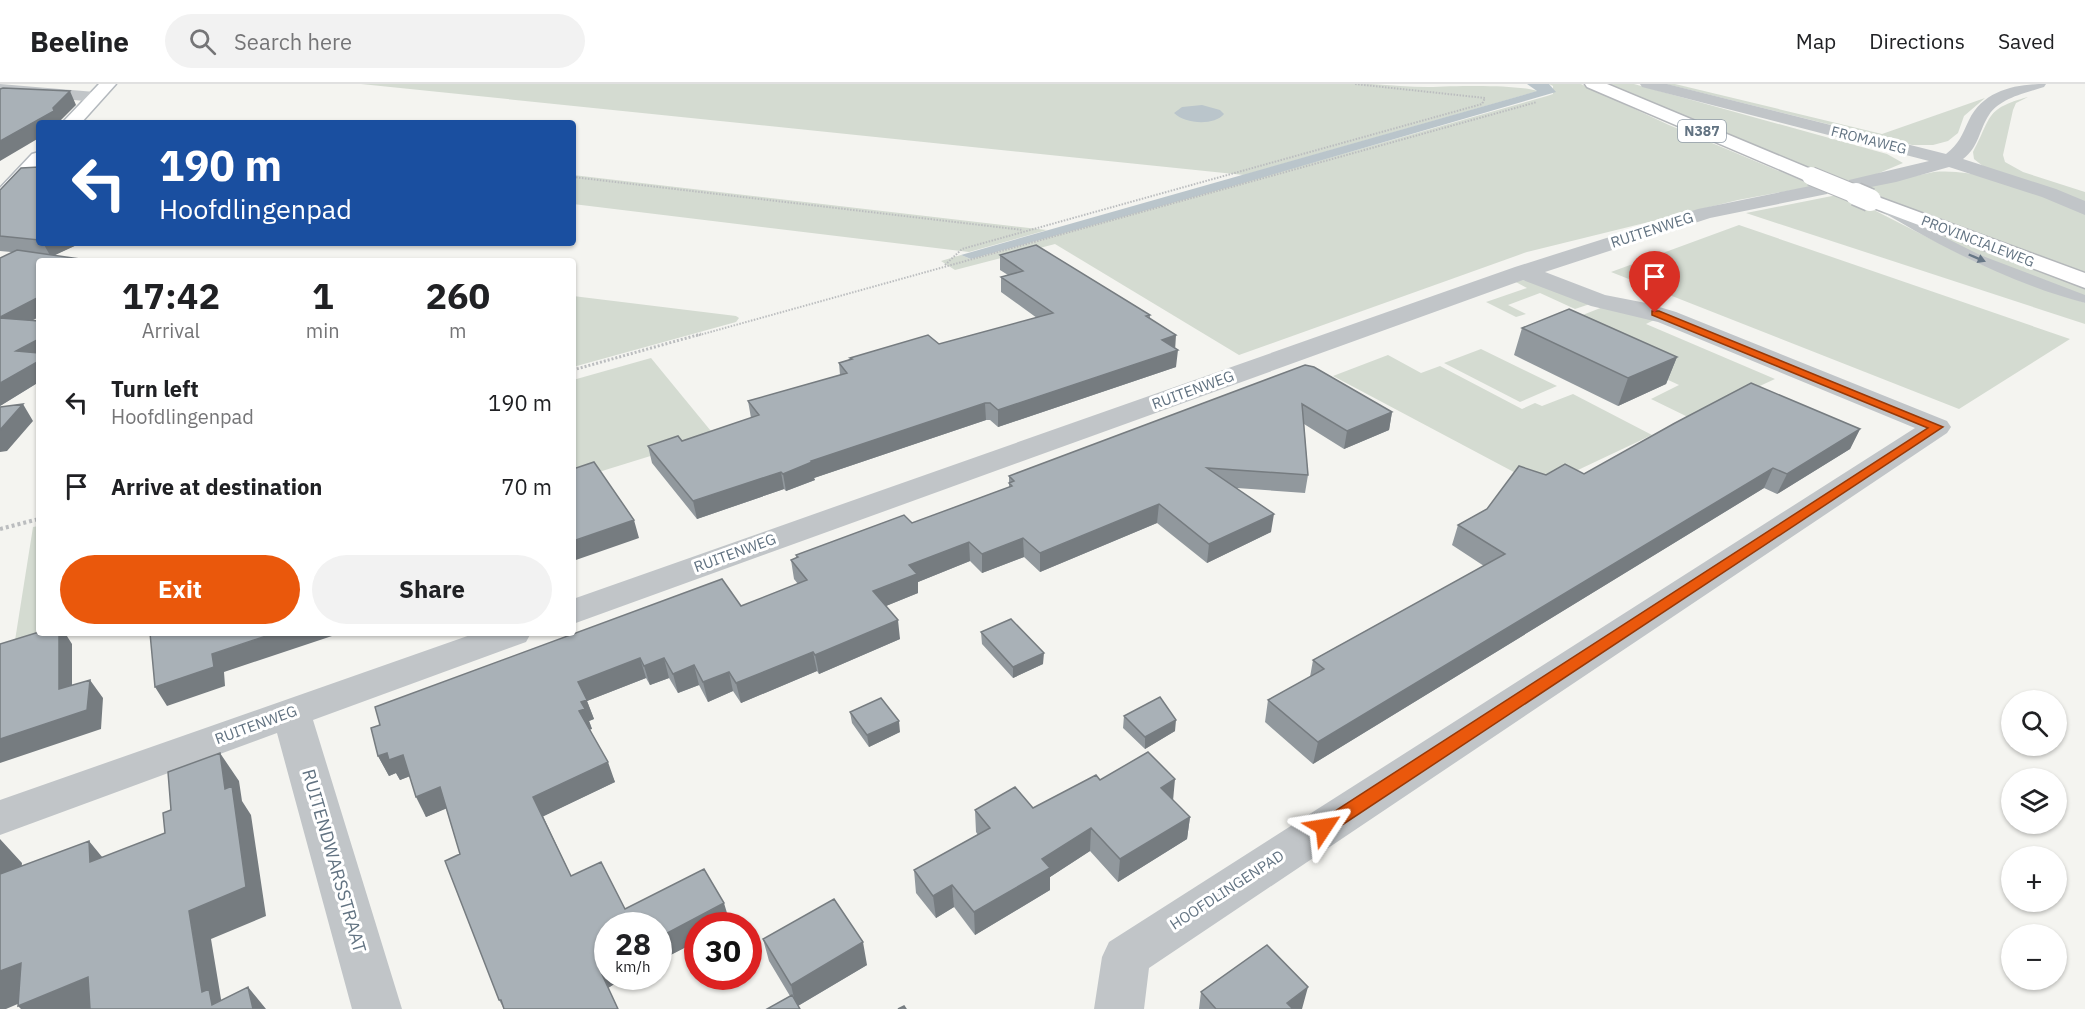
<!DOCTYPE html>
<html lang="en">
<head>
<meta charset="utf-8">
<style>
	:root { --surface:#fff; --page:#f2f2f2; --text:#202124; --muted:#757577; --line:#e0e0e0; --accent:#ea580c }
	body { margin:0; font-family:"IBM Plex Sans",sans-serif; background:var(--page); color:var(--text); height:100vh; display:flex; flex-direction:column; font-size:22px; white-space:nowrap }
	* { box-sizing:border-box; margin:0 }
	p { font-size:20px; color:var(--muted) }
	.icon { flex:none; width:33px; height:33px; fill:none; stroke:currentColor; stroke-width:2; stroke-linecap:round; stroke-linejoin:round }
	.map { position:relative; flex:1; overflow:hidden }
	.details { position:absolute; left:36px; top:174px; width:540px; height:378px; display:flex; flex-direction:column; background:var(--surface); border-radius:6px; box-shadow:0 2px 4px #0004 }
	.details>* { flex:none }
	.guide { position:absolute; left:36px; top:36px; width:540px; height:126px; border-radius:6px; box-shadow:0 2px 4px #0004; background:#1a4fa0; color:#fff; overflow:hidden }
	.tools { position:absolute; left:2001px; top:606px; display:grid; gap:12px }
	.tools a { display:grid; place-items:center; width:66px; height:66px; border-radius:50%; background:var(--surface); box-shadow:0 2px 4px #0004; font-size:30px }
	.speed { position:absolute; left:594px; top:828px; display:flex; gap:12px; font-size:30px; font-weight:700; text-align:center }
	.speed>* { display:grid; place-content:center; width:78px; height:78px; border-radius:50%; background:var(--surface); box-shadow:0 2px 4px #0004; line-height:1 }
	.speed small { font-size:15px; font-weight:400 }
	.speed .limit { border:9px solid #d22; background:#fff; color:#111 }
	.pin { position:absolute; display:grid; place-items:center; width:51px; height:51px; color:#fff; margin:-62px -26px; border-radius:50% 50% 50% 0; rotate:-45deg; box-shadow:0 0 6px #0007 }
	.pin .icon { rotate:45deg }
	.me { position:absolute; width:66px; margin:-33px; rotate:57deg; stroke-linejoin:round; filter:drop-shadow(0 0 4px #0008) }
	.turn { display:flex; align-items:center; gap:21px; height:126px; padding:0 24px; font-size:27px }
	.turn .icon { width:78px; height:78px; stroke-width:2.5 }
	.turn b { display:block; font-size:42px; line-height:51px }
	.eta { display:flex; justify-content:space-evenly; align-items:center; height:102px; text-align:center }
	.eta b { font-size:36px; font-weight:700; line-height:42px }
	.primary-button { display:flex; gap:12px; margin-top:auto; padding:12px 24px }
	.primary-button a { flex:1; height:69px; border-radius:36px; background:var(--accent); color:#fff; font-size:24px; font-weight:700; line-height:69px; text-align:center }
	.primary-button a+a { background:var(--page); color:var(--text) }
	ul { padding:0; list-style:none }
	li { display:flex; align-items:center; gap:18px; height:84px; padding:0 24px }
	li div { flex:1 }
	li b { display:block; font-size:22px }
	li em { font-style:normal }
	header { display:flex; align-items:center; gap:36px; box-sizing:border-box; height:84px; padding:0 30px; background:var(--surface); border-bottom:2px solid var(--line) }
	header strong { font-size:28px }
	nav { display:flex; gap:33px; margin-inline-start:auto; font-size:21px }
	.search { width:420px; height:54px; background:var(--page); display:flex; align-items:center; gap:15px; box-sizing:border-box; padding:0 21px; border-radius:33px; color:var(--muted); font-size:22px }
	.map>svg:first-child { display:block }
	.green { fill:#d4dbd1 }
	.water { fill:#bac5cb }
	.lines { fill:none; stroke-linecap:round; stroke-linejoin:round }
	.secondary-casing { stroke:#b3b8bd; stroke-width:3 }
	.trunk-casing { stroke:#b4b7ba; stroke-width:3 }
	.path-far2 { stroke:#bbbdbf; stroke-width:2; stroke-dasharray:1.5 1.5; stroke-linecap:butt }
	.path-far1 { stroke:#bbbdbf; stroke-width:3; stroke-dasharray:2 2; stroke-linecap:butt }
	.path { stroke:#bbbdbf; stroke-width:4; stroke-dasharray:3 3; stroke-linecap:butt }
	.service { fill:#c1c5c8; fill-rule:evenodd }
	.minor { fill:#c1c5c8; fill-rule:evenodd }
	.secondary { fill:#fff; fill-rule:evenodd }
	.trunk { fill:#fff; fill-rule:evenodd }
	.trunk-bridge-far1-casing { stroke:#b4b7ba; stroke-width:20; stroke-linecap:butt }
	.trunk-bridge-casing { stroke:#b4b7ba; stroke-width:25; stroke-linecap:butt }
	.trunk-bridge-far1 { stroke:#fff; stroke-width:18 }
	.trunk-bridge { stroke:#fff; stroke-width:22 }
	.wall { fill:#91989d }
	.shaded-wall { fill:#767c80 }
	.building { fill:#a9b1b7; stroke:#767c80; stroke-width:1.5 }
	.oneway { fill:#677786 }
	.route { fill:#ea580c; stroke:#983908; stroke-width:1.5 }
	.labels { text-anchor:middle; stroke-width:6; stroke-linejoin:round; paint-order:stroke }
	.shield { fill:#fff; stroke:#919da8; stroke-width:1.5 }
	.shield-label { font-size:14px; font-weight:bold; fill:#627382 }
	.far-street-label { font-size:14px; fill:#627382; stroke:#fff }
	.street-label { font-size:15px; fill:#627382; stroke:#fff }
	.near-street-label { font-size:18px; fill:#627382; stroke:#fff }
</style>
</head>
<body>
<header>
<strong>Beeline</strong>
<div class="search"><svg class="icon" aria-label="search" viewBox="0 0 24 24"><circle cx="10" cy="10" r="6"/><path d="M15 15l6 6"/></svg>Search here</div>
<nav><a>Map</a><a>Directions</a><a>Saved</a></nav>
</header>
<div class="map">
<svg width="2085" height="925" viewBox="0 0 2085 925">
	<rect width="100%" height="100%" fill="#f4f4f0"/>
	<path class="green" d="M361,0h1011c19,1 38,3 56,3 31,-1 84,-3 110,4l-294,84z
		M1549,0h32l88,41 146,61 -77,14 -211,52 -288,103 -184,-111 -100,26 -14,-9 20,-6 10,4 576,-163 6,-2v-8z
		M1603,0h31l253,70 16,9 -31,13 -31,6z
		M1666,0h9l207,50 103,-36 -21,18 -6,17 -10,8 -15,4h-21z
		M2028,13l-12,6 -3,7 -10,45 2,7 18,10 62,20v13l-101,-38 -10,-8 -1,-7c19,-35 11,-43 55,-55z
		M1934,88c53,-4 103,23 151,42v63l-211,-81 6,-2 -17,-7z
		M573,91l474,55 -78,22 -396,-48z
		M1837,111l29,11 114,58 105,39v21l-339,-111z
		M1902,132l183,72v8l-119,-45z
		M1739,141l331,114 -111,70 -348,-137z
		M1522,196l10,1 58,23 -15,5 -35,-16 -32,12 18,9 -10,3 -30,-15 41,-14 -13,-7z
		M573,212l163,20 3,2 -3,4 -163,45z
		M1603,223l55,11 -12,6 129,55 -85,39 -39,-19 28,-14 -69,-32 -30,-37z
		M1481,265l76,37 -37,16 -76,-39z
		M1388,271l33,18 19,-7 82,43 13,-6 7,3 31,-12 79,41 -110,52 -209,-111z
		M651,274l64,78 -142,44v-100z
		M39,442v107h39l-65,20 20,-126z"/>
	<path class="water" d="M1527,0h22l7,8 -316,92 -269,75 -10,-4 576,-164z
		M1202,21l18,5 4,4c-10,12 -39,10 -50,-1l8,-6z"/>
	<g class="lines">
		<defs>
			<path id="secondary" d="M99,0h17l-35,39h-19z
				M39,68v17l-32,35 -7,2v-18l32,-34z"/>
			<path id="trunk" d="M1585,0h22l211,88 3,4 -3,4h-14l-217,-93z
				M1870,110l215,79v15l-222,-84 -3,-4 3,-4z"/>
		</defs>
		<use href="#secondary" class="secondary-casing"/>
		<use href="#trunk" class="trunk-casing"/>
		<path class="path-far2" d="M573,93l450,53
			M945,181l17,-16 520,-145 3,-6 -130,-14
			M696,252l841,-234"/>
		<path class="path-far1" d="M573,286l128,-36"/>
		<path class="path" d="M0,445l39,-10"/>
		<path class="service" d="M1874,115l54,30 52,26 105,40v8c-71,-18 -153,-60 -215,-99v-4z"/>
		<path class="minor" d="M0,0l95,8 8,5 -8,5 -95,-9z
			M1640,0h27l279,70c13,-10 16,-19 23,-34 15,-30 47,-36 77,-36l-2,3c-18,6 -44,11 -55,28 -10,15 -10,32 -26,44l93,30 29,12v14l-43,-18 -93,-30 -53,15 -40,8 -7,-2 -3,-4 3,-4 80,-19 -287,-74z
			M1820,100l7,2 3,4 -3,4 -117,24 -165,54 60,23 41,8 30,9 271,109 4,6 -4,6 -798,535 -5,41h-50l8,-52 7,-15 806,-514 -257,-106 -67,-16 -68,-26 -950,344v-25l942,-332 183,-58z
			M476,549h55l-5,9 -213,78 89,289h-50l-75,-276 -277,102v-35z"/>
		<use href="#secondary" class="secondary"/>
		<use href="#trunk" class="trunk"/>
		<defs>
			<path id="trunk-bridge-far1" d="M1811,92l49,20"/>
			<path id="trunk-bridge" d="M1856,110l14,6"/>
		</defs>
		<use href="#trunk-bridge-far1" class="trunk-bridge-far1-casing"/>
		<use href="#trunk-bridge" class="trunk-bridge-casing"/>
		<use href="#trunk-bridge-far1" class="trunk-bridge-far1"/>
		<use href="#trunk-bridge" class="trunk-bridge"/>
	</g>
	<path class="wall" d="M39,83v76h42l-27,12 -22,66h7v61l-39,24 11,-154 -11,-1v-61z
		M1000,171l150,60v4l25,30 1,18 -178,60 -8,-7h-4l-172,58 1,2 -29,11 -2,-2 -87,30 -45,-56 -4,-17 34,-5 69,-23 -3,-17 92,-26 -1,-12 12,-4 -1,-1 89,-14 98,-26 -36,-26v-15l7,-2 -8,-5z
		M1522,244l155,29 -11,27 -48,22 -104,-51z
		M1305,281l87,47 -3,18 -45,19 -40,-25 4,51 -3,18 -68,-5 34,44 -64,31 -50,-40 -117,49 -16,-15 -42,16 -12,-12 -52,21v11l-32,13 14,33 -81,35 -2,-3 -76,32 -8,-12 -25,11 -9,-17 -21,8 -9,-15 -19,7 -4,-7 -59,23 7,18 -5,2 3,8h-2l25,53 -72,34 28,60 54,33 105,14 -71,38 -1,-35 -50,50h19l-19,12 10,21h-114l-5,-9 -39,-146 -14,-46 -20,9 -16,-41 -10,4 -4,-7 -7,3 -11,-20 363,-150 57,-22 -4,-5 -3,-19 5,-2v-3l116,-32 97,-36v-11z
		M1860,345l-10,20 -73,45 -13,-6 -451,276 -48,-42 3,-22 42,-23 3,-17 171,-94 -32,-21 6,-20 29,-16 59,-34 38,-1z
		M981,548l62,32 -30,14 -31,-34z
		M850,628l50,20 -31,15 -17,-24z
		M1124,632l51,15 -30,18 -22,-21z
		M1100,696l73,20 17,17 -3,22 -69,43 -28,-31 -40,26v13l-75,45 -21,-28 -18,11 -20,-25 -2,-23 64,-35 -2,-3 -1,-22 58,-2z
		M763,855l104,26 -69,41 -8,-10 -21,-35z
		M1201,908l101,17h-103z"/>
	<path class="shaded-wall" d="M70,7l6,14 -16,16 1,2h-22v15l-39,23v-20l53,-33z
		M43,159h38l-30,14z
		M39,213v20l-31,16 -8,-12v-4z
		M1176,251l-1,16 3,-1 -2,17 -178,60v-17l164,-70z
		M39,255v21l-23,-9z
		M1677,273l-11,27 -48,22 10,-28z
		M39,277v21l-39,24v-23z
		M985,319l1,17 -172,58 1,2 -29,11 -3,-17 28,-13z
		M23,320l10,17 -26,30 -7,1v-22z
		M1392,328l-3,18 -45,19 3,-18z
		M1860,345l-10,20 -73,45 10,-20z
		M1773,384l-9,20 -451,276 5,-22z
		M781,388l3,17 -87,30 -4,-18z
		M1159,420l-2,19 -117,49v-19z
		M1274,430l-3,18 -64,31 2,-19z
		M634,436l5,18 -66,23v-20z
		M1023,454l1,19 -42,16v-19z
		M969,458l1,19 -52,21v11l-42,17 -3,-19 36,-26z
		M898,536l2,19 -81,35 -4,-19z
		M59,549h6l7,11v64l-13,-19z
		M275,549h66l-117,39 1,14 -58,20 -12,-19 57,-33z
		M813,568l4,19 -76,32 -5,-20z
		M1044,569l-1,11 -30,14v-11z
		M640,574l6,20 -59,23 7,18 -5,2 3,8 -6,2 -7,-20 -1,-29z
		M664,574l5,20 -19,7 -6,-19z
		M694,581l5,20 -21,8 -5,-19z
		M729,588l4,19 -25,11 -5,-20z
		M90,596l13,18 -2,31 -101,34v-24z
		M1176,636l-1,11 -30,18v-12z
		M899,637l1,11 -31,15 -2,-12z
		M220,669l19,28 3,20 9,14 15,101 -55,23 11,66 -7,4 -13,-17 -13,-81 36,-122z
		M387,669l16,2 10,20 -13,5 -4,-7 -7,3 -11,-20z
		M608,678l7,20 -73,35 -9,-20z
		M1175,695l-2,22 -12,-13z
		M440,703l10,20 -24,10 -10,-20z
		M1190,733l-3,22 -69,43 2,-23z
		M1091,744l-1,23 -40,26v13l-75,45 -1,-23 68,-53z
		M0,755l22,24 -4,42 -18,-20z
		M89,757l23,28 -22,-7z
		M952,801l2,22 -18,11 -3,-22z
		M724,819l6,20 -4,3h-28v15l-39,20 -1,-23z
		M863,858l4,23 -71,42 -5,-22z
		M21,879l27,28 -42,18h-6v-38z
		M608,880v12h19l-19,12 -9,-20z
		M88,893l17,32h-84l-3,-3z
		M248,903l18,22h-13z
		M1308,903l-6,22h-16l1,-6z"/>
	<path class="building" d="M3,4l67,3 -17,17 1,3 -54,30v-52z
		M39,83v73l-39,-4v-46l21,-22z
		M1036,161l114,70 -4,1 30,19 -14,5 16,10 -180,60 -8,-7h-5l-174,58 1,1 -29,12 -2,-2 -88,29 -45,-55 30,-10 4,5 77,-26 -11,-14 99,-28 -8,-10 13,-4 -2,-1 78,-23 11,9 114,-31 -52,-36 22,-6 -23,-16z
		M17,166l77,11h-55v36l-39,20v-59z
		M1569,225l108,48 -49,21 -106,-50z
		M0,234l39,3v18l-23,12 23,2v8l-39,22z
		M1305,281l9,2 78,45 -45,19 -45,-27 6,71 -101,-7 67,46 -65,30 -50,-40 -119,49 -17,-15 -41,16 -13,-12 -60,23 8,9 -44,17 25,29 -83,35 -2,-3 -77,31 -7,-11 -26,10 -9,-17 -21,9 -9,-16 -20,8 -4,-8 -62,24 9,18 -6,2 4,7 -6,2 29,51 -75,35 38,79 30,-14 24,47 79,-40 20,34 -66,35v-12h-50v38l-9,4 19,41h-114l-3,-9h-2l-54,-139 15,-7 -20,-67 -24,10 -13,-42 -14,5 -2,-7 -9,3 -7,-28 9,-3 -5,-18 347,-128 19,27 66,-26 -16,-20 7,-3 -2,-2 108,-40 8,8 100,-37 -3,-3 5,-2 -5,-5z
		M1751,299l109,46 -73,45 -14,-6 -455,274 -50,-42 56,-31 -11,-9 192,-106 -47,-29 29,-16 32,-43 27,9 19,-11 19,10 91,-51z
		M23,320l-23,26v-23z
		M594,378l40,58 -61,21v-72z
		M1011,535l33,34 -31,14 -32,-35z
		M39,548v1h20v56l31,-9 -3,30 -87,29v-95z
		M150,549h125l-63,21 2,13 -59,20z
		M1160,613l16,23 -31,17 -21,-21z
		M881,614l18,23 -32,14 -17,-23z
		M1148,668l27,27 -14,9 29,29 -70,42 -29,-31 -49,31 8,9 -76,44 -22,-27 -19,11 -19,-26 76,-42 -15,-18 40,-23 18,21 63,-33 4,5z
		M220,669l5,36 7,-3 14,101 -57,24 13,81 7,-3 3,16 36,-18 5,22h-163l-2,-32 -70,29 3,-43 -21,8v-97l89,-33 1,21 75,-29 -2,-20 8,-3 -3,-38z
		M834,815l29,43 -72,43 -28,-46z
		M1267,861l41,42 -21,16 6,6h-77l-15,-17z
		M792,911l8,14h-33z
		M904,922l2,3h-8z"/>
	<defs><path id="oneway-solid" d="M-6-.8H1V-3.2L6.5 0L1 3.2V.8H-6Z" transform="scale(1.5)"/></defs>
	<use class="oneway" href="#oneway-solid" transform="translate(1977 174) rotate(23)"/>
	<path class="route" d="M1652,227h7l284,116 -613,406 -6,2 -6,-2 -3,-6 3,-5 610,-394 -276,-113z"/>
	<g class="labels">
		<rect class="shield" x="1678" y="36" width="48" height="22" rx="4.5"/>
		<g class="shield-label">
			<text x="1702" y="52">N387</text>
		</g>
		<g class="far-street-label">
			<text transform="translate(1869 56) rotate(14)" y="5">FROMAWEG</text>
			<text transform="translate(1978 157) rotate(21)" y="5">PROVINCIALEWEG</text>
		</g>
		<g class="street-label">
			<text transform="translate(1652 146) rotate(-18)" y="5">RUITENWEG</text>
			<text transform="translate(1193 306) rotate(-20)" y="5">RUITENWEG</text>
			<text transform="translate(735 469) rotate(-20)" y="5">RUITENWEG</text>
			<text transform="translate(256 641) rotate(-20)" y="5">RUITENWEG</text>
			<text transform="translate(1227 806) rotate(-33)" y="5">HOOFDLINGENPAD</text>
		</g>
		<g class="near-street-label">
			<text transform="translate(334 777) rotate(74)" y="6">RUITENDWARSSTRAAT</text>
		</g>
	</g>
</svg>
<div class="tools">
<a><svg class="icon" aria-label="search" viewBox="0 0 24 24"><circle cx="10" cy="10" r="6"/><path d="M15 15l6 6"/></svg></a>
<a><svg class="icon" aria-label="layers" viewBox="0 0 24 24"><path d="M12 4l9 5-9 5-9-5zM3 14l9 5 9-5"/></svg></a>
<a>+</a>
<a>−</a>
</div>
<div class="speed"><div>28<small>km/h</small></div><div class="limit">30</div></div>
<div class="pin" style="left:1655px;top:229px;background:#d93025"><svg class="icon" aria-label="arrive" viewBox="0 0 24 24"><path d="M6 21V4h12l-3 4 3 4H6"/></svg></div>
<svg class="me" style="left:1324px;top:743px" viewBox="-20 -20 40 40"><path d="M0-17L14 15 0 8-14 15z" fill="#ea580c" stroke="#fff" stroke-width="4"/></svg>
<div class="guide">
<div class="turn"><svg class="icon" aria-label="left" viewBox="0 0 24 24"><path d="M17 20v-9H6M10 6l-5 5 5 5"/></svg><div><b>190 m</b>Hoofdlingenpad</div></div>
</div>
<section class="details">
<div class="eta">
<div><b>17:42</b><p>Arrival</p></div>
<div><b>1</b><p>min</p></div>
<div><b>260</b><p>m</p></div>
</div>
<ul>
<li><svg class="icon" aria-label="left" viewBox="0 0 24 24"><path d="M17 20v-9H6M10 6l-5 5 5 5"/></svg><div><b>Turn left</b><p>Hoofdlingenpad</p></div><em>190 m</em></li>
<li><svg class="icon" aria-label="arrive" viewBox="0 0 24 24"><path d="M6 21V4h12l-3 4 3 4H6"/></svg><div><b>Arrive at destination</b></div><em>70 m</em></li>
</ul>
<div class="primary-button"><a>Exit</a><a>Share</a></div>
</section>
</div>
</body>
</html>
